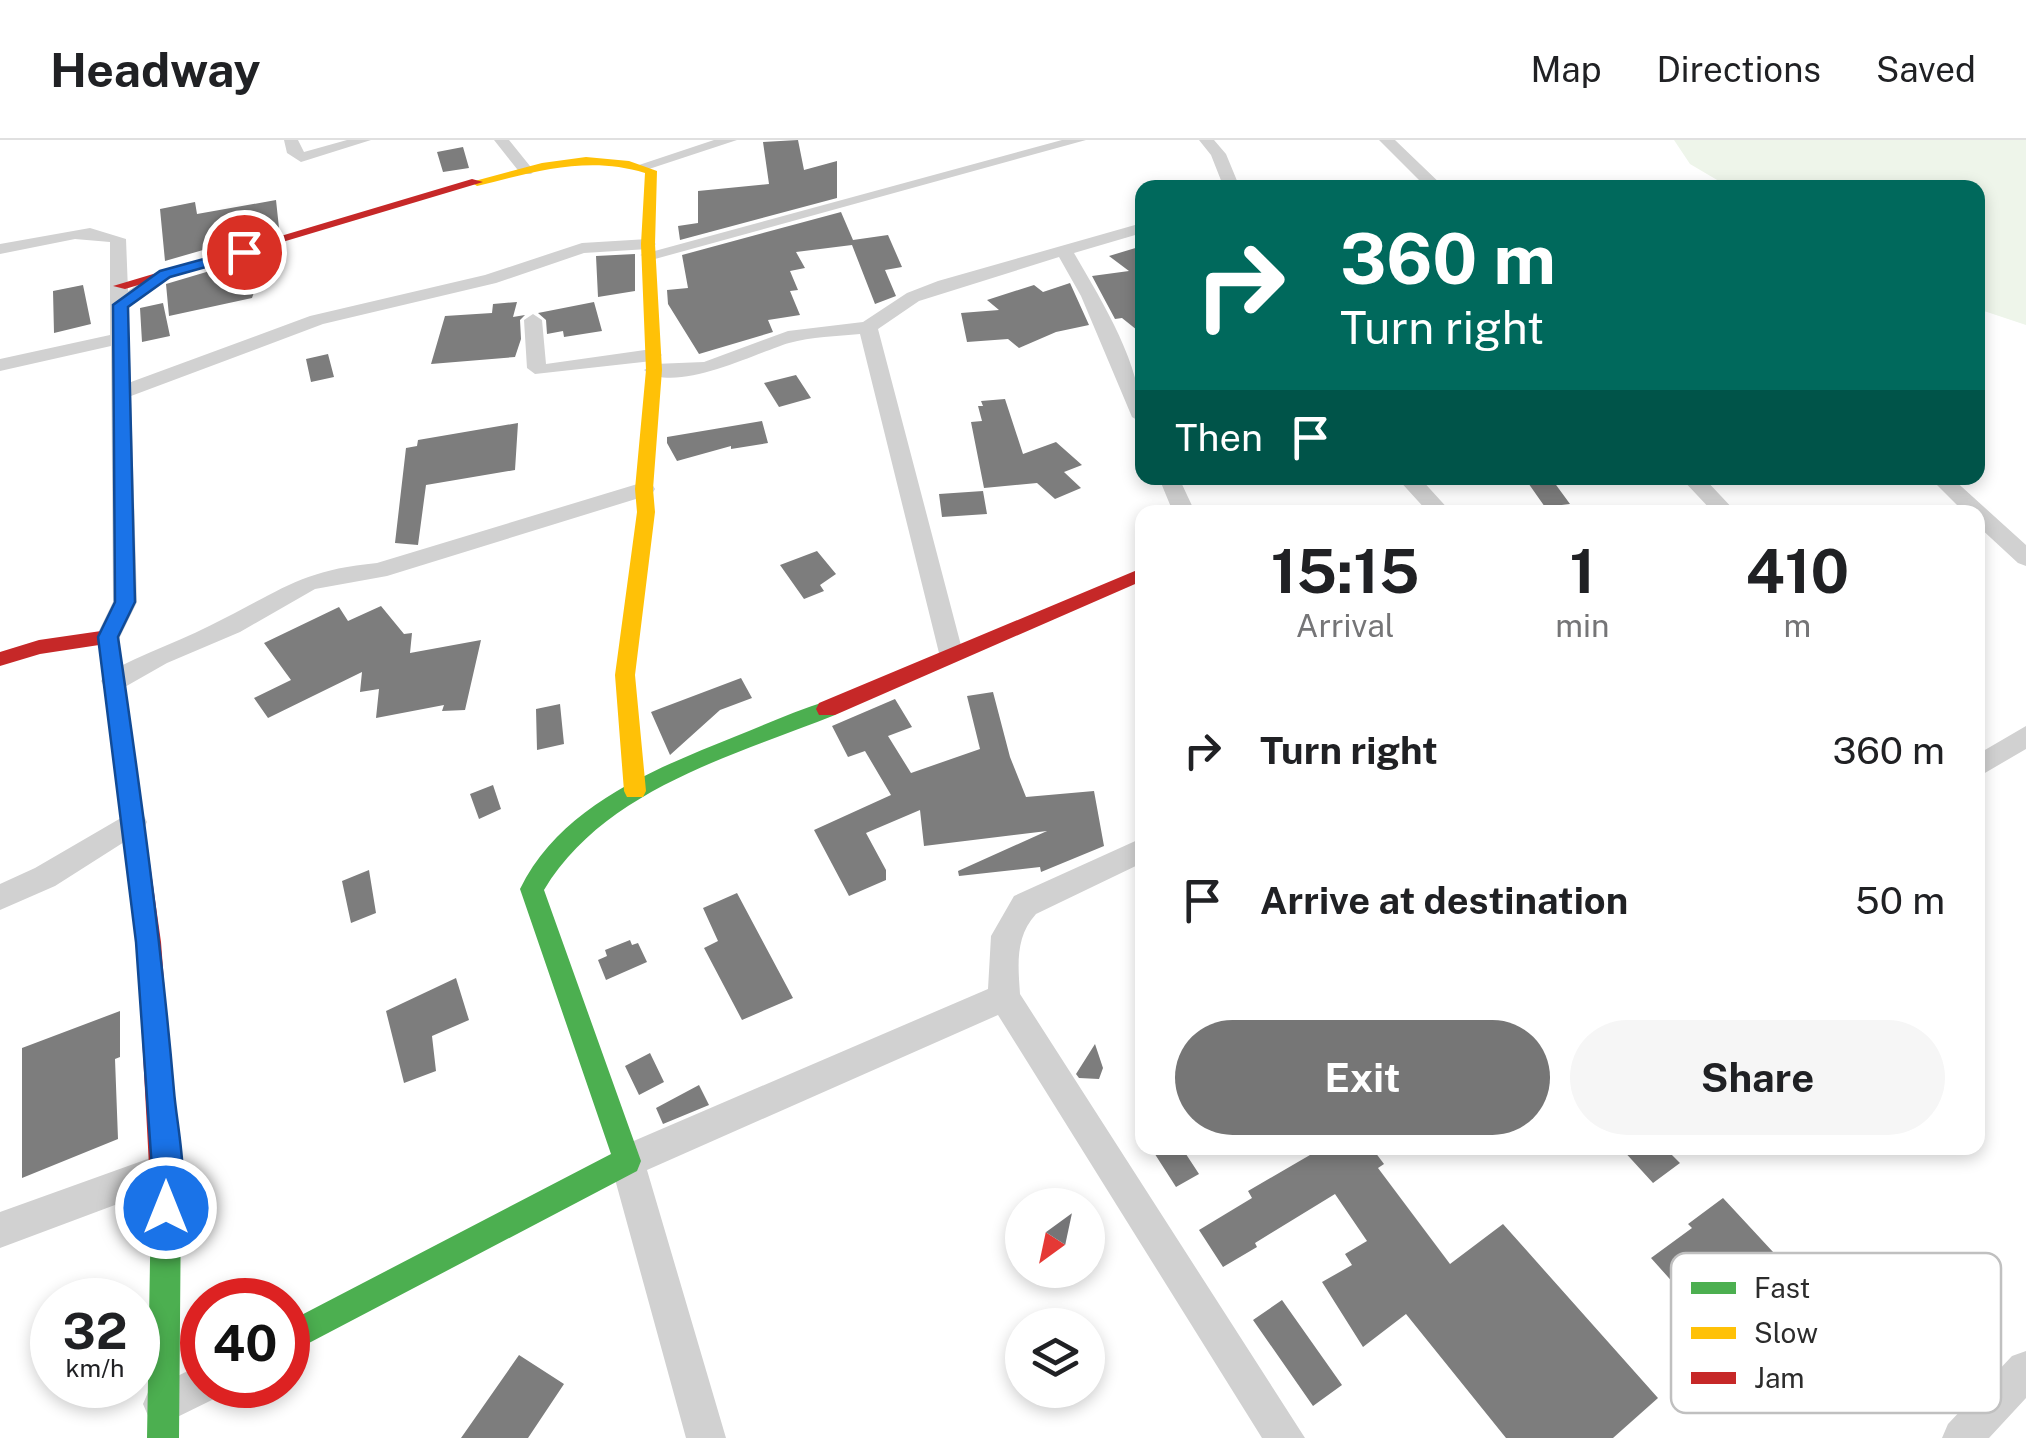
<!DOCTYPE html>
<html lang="en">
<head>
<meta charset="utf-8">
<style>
	:root { --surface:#fff; --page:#f6f6f6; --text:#202124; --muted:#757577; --line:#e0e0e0; --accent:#767676 }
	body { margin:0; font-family:"Public Sans",sans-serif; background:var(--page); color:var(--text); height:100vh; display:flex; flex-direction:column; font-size:38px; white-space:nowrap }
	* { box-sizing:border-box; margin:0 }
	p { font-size:32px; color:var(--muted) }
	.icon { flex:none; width:55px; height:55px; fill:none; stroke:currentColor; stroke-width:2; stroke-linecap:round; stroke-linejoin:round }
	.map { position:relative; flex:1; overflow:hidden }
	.panel { position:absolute; left:1135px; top:365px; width:850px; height:650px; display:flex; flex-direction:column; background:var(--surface); border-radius:20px; box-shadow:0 5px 15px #0003 }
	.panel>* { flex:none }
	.top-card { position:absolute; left:1135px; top:40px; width:850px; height:305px; border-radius:20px; box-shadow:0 5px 15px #0003; background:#00695c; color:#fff; overflow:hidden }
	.needle { width:65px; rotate:213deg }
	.tools { position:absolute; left:1005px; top:1048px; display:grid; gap:20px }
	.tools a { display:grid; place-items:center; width:100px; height:100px; border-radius:50%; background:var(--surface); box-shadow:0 5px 15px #0003; font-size:50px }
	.speed { position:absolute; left:30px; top:1138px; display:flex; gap:20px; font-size:50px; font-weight:700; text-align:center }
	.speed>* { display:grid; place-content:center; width:130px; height:130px; border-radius:50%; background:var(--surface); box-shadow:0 5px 15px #0003; line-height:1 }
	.speed small { font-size:25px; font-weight:400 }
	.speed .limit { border:15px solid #d22; background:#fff; color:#111 }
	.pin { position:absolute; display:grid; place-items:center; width:85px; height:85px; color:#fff; margin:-42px; border:5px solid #fff; border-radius:50%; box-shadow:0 2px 10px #0007 }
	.me { position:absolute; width:110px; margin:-55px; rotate:0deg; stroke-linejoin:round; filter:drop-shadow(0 0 8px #0008) }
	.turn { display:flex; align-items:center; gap:35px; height:210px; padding:0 40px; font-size:45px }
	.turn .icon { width:130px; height:130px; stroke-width:2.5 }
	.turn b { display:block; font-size:70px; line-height:85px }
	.then { display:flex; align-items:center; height:95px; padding:0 40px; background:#0003; gap:20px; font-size:38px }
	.eta { display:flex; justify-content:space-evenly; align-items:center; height:170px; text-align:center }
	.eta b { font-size:60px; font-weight:700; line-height:70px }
	.primary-button { display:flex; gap:20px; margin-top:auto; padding:20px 40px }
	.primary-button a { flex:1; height:115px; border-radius:60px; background:var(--accent); color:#fff; font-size:40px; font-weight:700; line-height:115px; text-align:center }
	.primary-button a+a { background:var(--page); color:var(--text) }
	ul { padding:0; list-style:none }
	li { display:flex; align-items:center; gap:30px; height:150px; padding:0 40px }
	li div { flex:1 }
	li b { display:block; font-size:38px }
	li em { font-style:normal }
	header { display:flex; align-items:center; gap:60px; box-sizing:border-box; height:140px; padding:0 50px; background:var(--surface); border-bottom:2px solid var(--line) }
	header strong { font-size:48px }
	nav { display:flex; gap:55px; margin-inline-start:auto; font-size:35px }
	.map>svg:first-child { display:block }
	.green { fill:#eef5ea }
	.building { fill:#7d7d7d }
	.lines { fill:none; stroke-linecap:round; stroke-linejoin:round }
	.street { fill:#d1d1d1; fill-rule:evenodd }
	.fast { fill:#4caf50; fill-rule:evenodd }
	.slow { fill:#ffc107; fill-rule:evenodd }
	.jam { fill:#c62828; fill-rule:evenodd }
	.route { fill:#1a73e8; stroke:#114b97; stroke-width:2.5 }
	.key { fill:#fff; stroke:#c0c0c0; stroke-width:2.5 }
	.key-label { font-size:28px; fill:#2c2c2c }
</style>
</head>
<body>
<header>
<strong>Headway</strong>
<nav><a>Map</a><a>Directions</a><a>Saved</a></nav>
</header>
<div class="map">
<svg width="2026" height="1298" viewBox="0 0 2026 1298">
	<rect width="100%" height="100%" fill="#fff"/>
	<path class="green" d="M1674,0h352v185l-48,-16v-121l-249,-1 -39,-23z"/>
	<path class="building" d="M798,0l6,30 33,-9v37l-157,42 -2,-14 20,-3v-32l71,-7 -6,-42z
		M463,7l6,21 -26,4 -6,-20z
		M276,60l3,28 -114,33 -5,-52 35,-7 2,12z
		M841,72l12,28 35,-5 14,32 -17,3 11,26 -21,8 -23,-59 -56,7 9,16 -15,3 8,19 -8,1 10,24 -32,5 5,12 -74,22 -31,-50 -1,-14 21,-2 -6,-33z
		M1142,106v88l-20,-16 -7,1 -23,-43 37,-5 -20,-15z
		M635,114v37l-37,6 -2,-41z
		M240,122l16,24 -4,12 -83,18 -3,-32z
		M1070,143l19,42 -33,7 -37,16 -11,-9 -41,3 -6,-29 38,-3 -12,-10 47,-15 9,7z
		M83,145l8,39 -37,9 -1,-42z
		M517,162l-4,15 12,-2 -5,5 1,19 -6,18 -84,7 14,-48 47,-3 1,-9z
		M594,162l8,29 -38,6 -1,-6 -16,3 -1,-14 -8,-7z
		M163,163l7,33 -28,6 -2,-34z
		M328,214l6,23 -23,5 -5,-23z
		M796,235l15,23 -32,9 -15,-24z
		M1005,259l18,55 33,-12 26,23 -18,7 17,16 -26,11 -18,-16 -53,5 -13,-66 11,-1 -4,-15h5l-2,-5z
		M762,281l6,22 -37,6v-3l-54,15 -10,-18v-6z
		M518,283l-3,47 -89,15 -8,60 -23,-2 11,-95 11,-2 1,-6z
		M1551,338l19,26 -25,3 -19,-27z
		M983,351l4,23 -45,3 -3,-23z
		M817,411l19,23 -16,11 4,6 -20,8 -24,-34z
		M381,466l23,28 8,-1 -2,20 71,-13 -16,70 -23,1 2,-6 -68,13 3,-29 -19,3 2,-20 -94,46 -14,-20 37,-18 -27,-37 75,-36 9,14z
		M741,538l11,20 -32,12 -50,45 -19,-43z
		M993,552l17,65 16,40 68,-6 10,55 -63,26 -1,-5 -81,9 -1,-5 89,-40 -123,15 -4,-36 -54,23 20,37v10l-37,16 -35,-66 77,-35 -26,-44 -17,6 -16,-31 63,-27 17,28 -24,9 23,37 69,-24 -13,-53z
		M560,564l4,40 -27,6 -1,-41z
		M493,645l8,24 -22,10 -9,-25z
		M369,730l7,43 -25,10 -9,-42z
		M737,753l56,105 -51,22 -38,-72 14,-7 -15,-33z
		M630,800l2,5 6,-2 9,19 -41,18 -8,-20 9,-4 -2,-6z
		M456,838l13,42 -37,16 4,35 -32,12 -18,-72z
		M120,871v46l-5,2 3,80 -96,39v-130z
		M1095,904l8,24 -4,11 -20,-1 -3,-4z
		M650,913l14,29 -25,13 -14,-29z
		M699,945l10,20 -46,19 -7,-16z
		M1151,1008h31l17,26 -23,13z
		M1322,1008h50l12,16 -6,4 72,96 53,-40 155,174 -45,40h-107l-100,-124 -43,33 -41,-65 30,-17 -7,-11 22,-13 -32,-47 -80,49 2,4 -34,20 -24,-37 53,-32 -4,-7z
		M1621,1008h44l15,15 -27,20z
		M1723,1058l138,149 -29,23 -75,-83 -47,37 -59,-66 41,-30 -4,-4z
		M1282,1160l60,85 -29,21 -60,-86z
		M519,1215l45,29 -36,54h-67z"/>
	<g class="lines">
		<path class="street" d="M284,0h14l6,12 43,-12h24l-70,22 -14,-9z
			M494,0h15l25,31 -3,3h-10z
			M714,0h23l-88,29 -13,-3z
			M1062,0h24l-431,119 -15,-4z
			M1199,0h15l12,14 14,34h-16l-13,-33z
			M1379,0h16l50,48h-18z
			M1142,83v10l-68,20c29,50 68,112 68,170l-10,-6 -51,-121 -22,-39 -140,44 -41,28 85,324 -3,6 -9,3 -12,-9 -79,-319c-23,2 -49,3 -71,9 -33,10 -115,52 -145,27l10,-6 50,-2 84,-31 75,-9 44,-29 31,-12z
			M90,88l36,11 2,52 31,-21 15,4 -46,33 3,75 179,-66 175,-41 97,-32 66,-4 8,5 -8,5 -64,4 -88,30 -173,41 -192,72 6,206 -20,41 -9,3 -12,-9 17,-35 -2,-256 -111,25v-12l110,-24v-93l-35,-3 -75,15v-10z
			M533,174l9,6 4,44 106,-15 10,6 -10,6 -117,13 -8,-6 -3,-48z
			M1159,338h20l16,34h-22z
			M1397,338h23l31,34h-23z
			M1681,338h23l32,34h-23z
			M1930,338h22l74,67v21l-8,-3 -40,-37v-14h-14z
			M644,342l8,2 3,5 -3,5 -265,82 -72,13 -75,43 -73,31 -44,25h-18l-4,-7 4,-7c39,-21 81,-35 120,-56 61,-31 80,-48 152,-55z
			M2026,586v23l-48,28v-23z
			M133,671l10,3 4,8 -4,8 -88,56 -55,24v-26l35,-16z
			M1142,698v25l-106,51c-21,23 -18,51 -16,80l285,444h-43l-264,-423 -351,155 79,268h-40l-76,-277 5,-12 373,-160 3,-53 23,-40z
			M167,1012l12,5 5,12 -5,12 -179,67v-36z
			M2026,1211v47l-37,40h-47l6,-14 64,-68z
			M202,1224v21h19l-5,13 -53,26 -14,-6 -6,-14 6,-14z"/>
		<path class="fast" d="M827,561l8,2 3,6 -3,6c-103,41 -231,75 -291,175l97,271 -4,10 -349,183v-32l323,-168 -91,-265c41,-83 132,-119 214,-152 30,-12 61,-26 93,-36z
			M166,1048l10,5 5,10 -2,235h-32l4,-235 5,-10z"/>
		<path class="slow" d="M586,17l43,4 28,10 -2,73 7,126 -9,119 2,23 -20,163 11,116 -3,6h-16l-3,-6 -9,-116 22,-163 -2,-23 11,-119 -5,-126 4,-71c-57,-18 -112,-1 -168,13l-6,-4 71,-19z"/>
		<path class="jam" d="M472,39l11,3 -358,107 -12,-3z
			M1142,428v13l-307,134h-16l-3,-6 3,-6z
			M108,490l10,7 43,305 20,261 -5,10 -10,5 -10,-5 -5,-10 -14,-261 -38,-297 -59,9 -40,12v-14l39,-12z"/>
	</g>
	<path class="route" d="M244,108l7,4 -2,3 -79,22 -42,30 7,295 -17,35c22,151 43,302 56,454 3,38 17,92 2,128l-10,4 -10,-4 -5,-11 1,-39 -16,-227 -38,-305 17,-35 -2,-297 47,-34z"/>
	<rect x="1671" y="1113" width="330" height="160" rx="15" class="key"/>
	<rect x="1691" y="1142" width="45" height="12" fill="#4caf50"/>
	<rect x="1691" y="1187" width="45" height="12" fill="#ffc107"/>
	<rect x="1691" y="1232" width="45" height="12" fill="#c62828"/>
	<g class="key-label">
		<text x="1754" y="1158">Fast</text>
		<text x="1754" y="1203">Slow</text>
		<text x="1754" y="1248">Jam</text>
	</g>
</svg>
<div class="tools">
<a><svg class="needle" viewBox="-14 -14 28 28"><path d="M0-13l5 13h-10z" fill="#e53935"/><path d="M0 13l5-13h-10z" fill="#757577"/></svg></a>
<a><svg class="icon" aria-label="layers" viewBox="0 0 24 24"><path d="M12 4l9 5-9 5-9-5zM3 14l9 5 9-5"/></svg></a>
</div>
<div class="speed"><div>32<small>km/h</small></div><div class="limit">40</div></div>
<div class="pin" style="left:244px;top:112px;background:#d93025"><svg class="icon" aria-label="arrive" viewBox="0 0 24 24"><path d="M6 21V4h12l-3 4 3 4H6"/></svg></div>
<svg class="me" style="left:166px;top:1068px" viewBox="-20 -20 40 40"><circle r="17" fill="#1a73e8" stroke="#fff" stroke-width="3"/><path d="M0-11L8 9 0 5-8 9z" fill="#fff"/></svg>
<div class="top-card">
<div class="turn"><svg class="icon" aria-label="right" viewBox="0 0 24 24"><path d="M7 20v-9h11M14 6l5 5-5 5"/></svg><div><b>360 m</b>Turn right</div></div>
<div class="then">Then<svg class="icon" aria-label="arrive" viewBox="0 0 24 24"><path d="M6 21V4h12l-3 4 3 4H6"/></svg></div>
</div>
<section class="panel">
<div class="eta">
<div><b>15:15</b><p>Arrival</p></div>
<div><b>1</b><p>min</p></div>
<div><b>410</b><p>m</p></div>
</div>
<ul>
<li><svg class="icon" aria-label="right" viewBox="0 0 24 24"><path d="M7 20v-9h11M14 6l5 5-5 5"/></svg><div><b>Turn right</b></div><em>360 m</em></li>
<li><svg class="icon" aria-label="arrive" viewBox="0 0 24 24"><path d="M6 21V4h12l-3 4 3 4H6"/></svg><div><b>Arrive at destination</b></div><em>50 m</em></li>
</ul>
<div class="primary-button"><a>Exit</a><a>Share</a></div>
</section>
</div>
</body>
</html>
